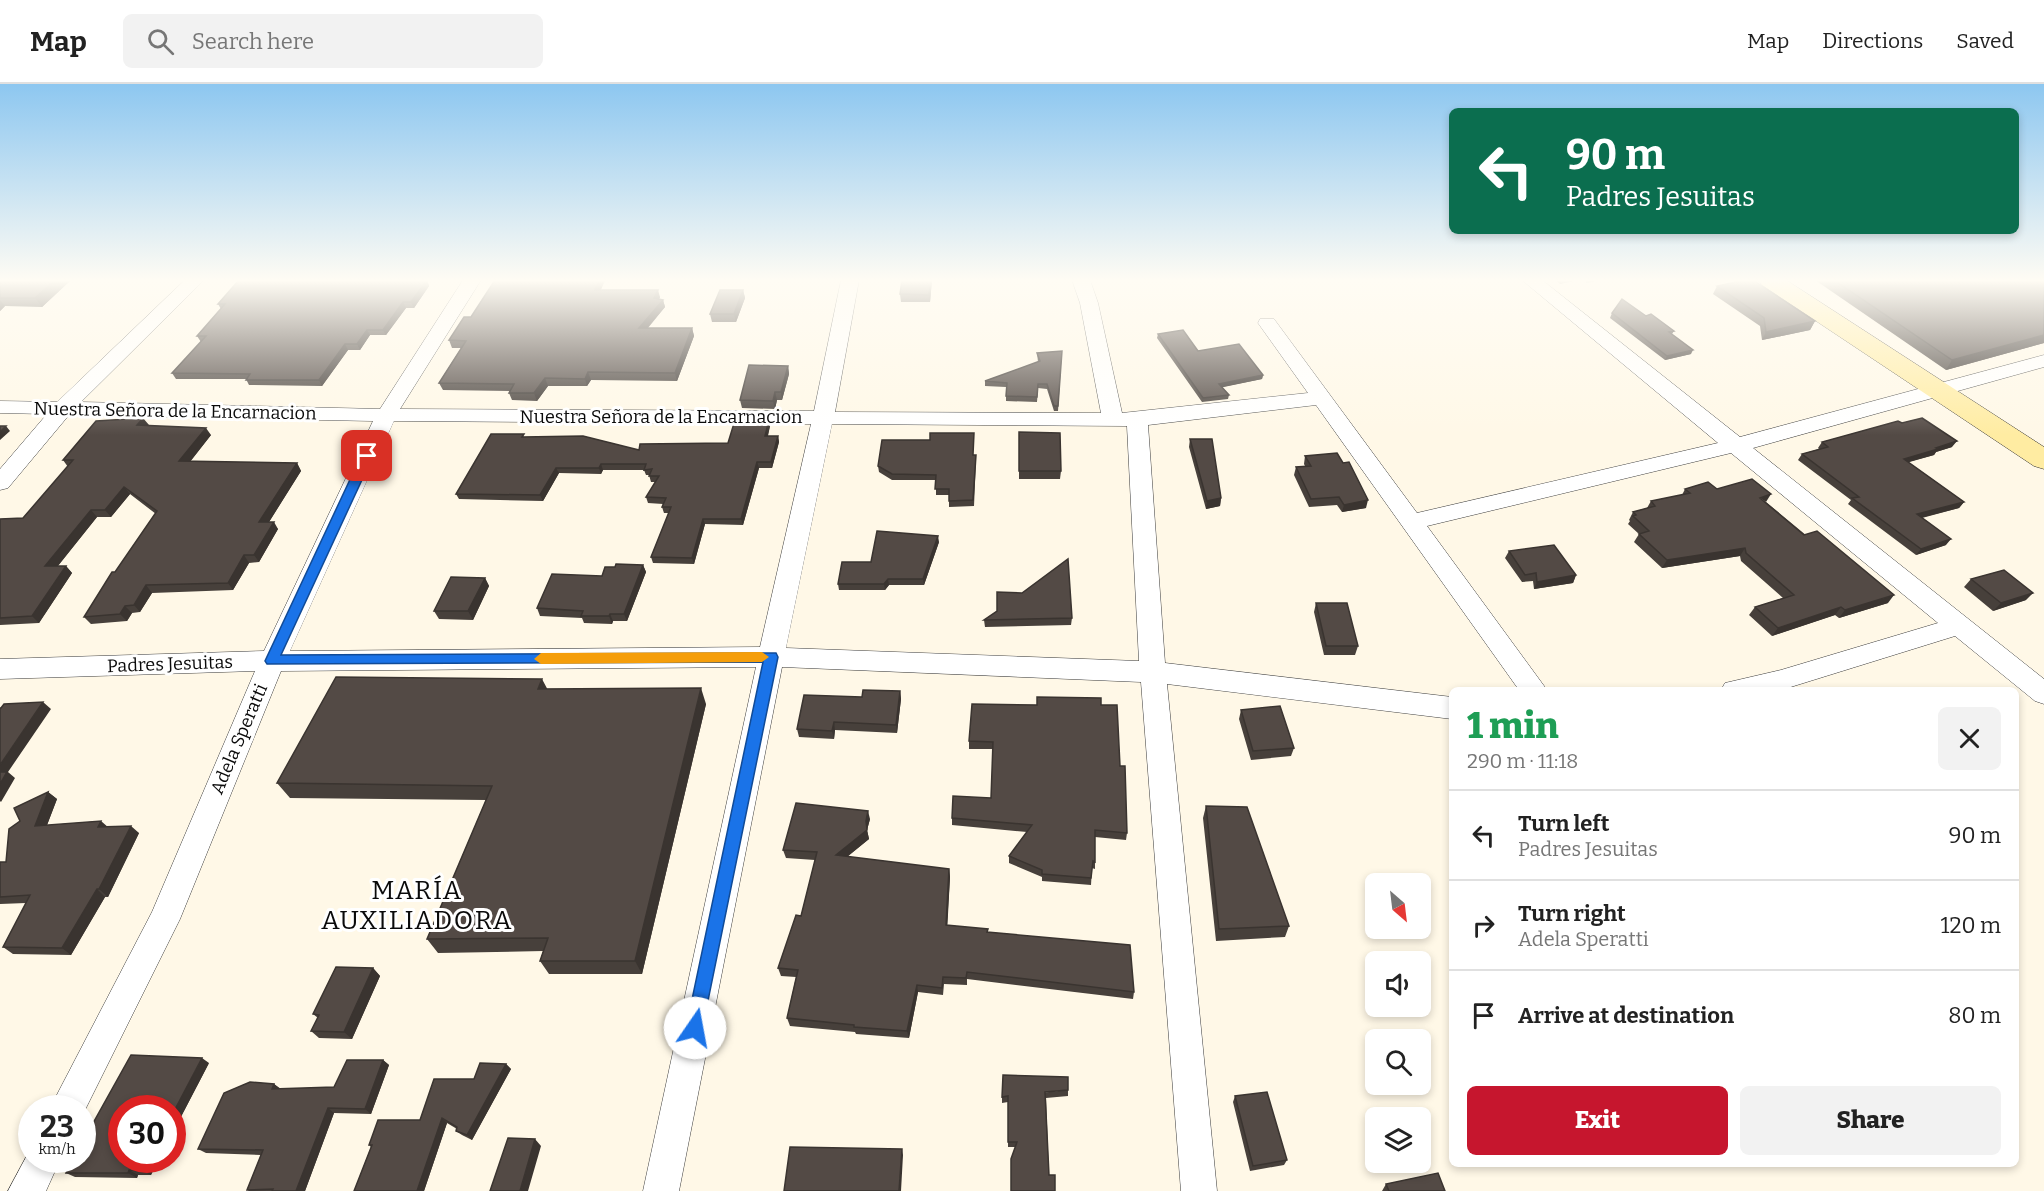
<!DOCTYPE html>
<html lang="en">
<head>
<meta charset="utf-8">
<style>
	:root { --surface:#fff; --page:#f2f2f2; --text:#222; --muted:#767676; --line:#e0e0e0; --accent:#c6162e }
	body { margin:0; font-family:Bitter,serif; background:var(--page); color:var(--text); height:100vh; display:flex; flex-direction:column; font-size:22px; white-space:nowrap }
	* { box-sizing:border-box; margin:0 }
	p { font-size:20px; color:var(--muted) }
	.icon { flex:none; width:33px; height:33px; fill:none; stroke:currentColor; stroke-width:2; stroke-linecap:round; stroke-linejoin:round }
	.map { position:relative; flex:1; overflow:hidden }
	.panel { position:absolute; left:1449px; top:603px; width:570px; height:480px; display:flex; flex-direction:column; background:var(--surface); border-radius:9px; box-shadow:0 3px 9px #0003 }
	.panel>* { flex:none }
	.guide { position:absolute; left:1449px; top:24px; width:570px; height:126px; border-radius:9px; box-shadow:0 3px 9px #0003; background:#0b6e4f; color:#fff; overflow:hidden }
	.needle { width:39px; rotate:152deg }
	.controls { position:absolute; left:1365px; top:789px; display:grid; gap:12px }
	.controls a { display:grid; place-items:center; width:66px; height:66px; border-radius:9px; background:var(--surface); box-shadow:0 3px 9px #0003; font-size:30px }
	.speed { position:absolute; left:18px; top:1011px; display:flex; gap:12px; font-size:30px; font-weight:700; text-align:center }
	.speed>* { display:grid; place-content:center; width:78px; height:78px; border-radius:50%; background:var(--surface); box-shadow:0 3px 9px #0003; line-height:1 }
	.speed small { font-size:15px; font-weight:400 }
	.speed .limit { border:9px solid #d22; background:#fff; color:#111 }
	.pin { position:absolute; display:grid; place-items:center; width:51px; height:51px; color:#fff; margin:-26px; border-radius:12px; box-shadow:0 3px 9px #0006 }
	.me { position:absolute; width:66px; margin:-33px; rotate:12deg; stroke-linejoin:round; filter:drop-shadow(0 0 4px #0008) }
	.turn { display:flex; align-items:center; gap:21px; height:126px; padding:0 18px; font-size:27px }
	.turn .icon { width:78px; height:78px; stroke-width:2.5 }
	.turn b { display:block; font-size:42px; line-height:51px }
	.round { display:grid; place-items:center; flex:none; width:63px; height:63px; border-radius:9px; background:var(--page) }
	.head { display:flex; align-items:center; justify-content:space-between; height:102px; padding:0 18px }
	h1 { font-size:36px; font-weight:800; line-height:45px; color:#1e9e55 }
	.action { display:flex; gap:12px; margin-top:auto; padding:12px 18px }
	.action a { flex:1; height:69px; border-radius:9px; background:var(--accent); color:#fff; font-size:24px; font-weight:800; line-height:69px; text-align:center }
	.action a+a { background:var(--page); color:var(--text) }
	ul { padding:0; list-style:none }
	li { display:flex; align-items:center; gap:18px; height:90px; padding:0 18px; border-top:2px solid var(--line) }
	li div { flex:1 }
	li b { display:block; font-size:22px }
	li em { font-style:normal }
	header { display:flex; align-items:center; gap:36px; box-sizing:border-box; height:84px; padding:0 30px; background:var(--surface); border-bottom:2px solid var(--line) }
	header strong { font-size:28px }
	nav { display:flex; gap:33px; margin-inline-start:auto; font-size:21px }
	.search { width:420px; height:54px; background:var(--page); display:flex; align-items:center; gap:15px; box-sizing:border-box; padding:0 21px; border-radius:9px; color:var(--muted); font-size:22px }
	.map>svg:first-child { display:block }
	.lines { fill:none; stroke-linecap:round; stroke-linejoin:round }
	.minor-casing { stroke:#3d3d3d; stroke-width:1 }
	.secondary-casing { stroke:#2c2c2c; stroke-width:1 }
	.minor { fill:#fff; fill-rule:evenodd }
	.secondary { fill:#ffeca2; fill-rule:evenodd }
	.wall { fill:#47403b }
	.shaded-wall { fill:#3a3430 }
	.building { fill:#534a45; stroke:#3a3430; stroke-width:1.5 }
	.route { fill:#1a73e8; stroke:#114b97; stroke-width:1.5 }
	.slow { fill:#f59e0b }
	.labels { text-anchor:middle; stroke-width:6; stroke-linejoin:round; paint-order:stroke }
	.street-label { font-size:18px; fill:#0a0a0a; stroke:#fff }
	.near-quarter-label { font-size:26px; letter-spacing:1.5px; fill:#0a0a0a; stroke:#fff }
</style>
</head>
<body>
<header>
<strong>Map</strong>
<div class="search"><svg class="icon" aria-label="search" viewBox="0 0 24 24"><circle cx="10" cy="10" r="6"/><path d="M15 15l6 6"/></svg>Search here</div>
<nav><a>Map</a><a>Directions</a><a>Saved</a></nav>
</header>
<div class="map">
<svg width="2044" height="1107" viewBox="0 0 2044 1107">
	<rect width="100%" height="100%" fill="#fff8e7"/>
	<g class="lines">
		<defs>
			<path id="minor" d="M185,196h19l-123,122 299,7 83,-129h18l-81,129 414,2 27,-131h18l-24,132 266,1 -21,-110 -8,-23h18l8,23 24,110 186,-20 -50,-70 2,-4h14l143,194 301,-70 -196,-163h20l198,157 304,-82v12l-291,81 291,231v25l-9,-3 -80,-65 -174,54h-60l4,-7 56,-13 157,-47 -207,-170 -304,73 120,164h-28l-203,-285 -168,20 17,238 287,34v22l-285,-35 50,507h-36l-40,-509 -359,-15 -103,524h-36l113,-524 -475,4 -101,248 -98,197v-8h-32l102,-196 103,-241 -255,8v-20l264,-8 109,-230 -304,-6 -61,73 -8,2v-21l47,-55 -47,-1v-12l57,1zM394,337l417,3 -51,223 -470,4zM832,340l295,2 12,235 -353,-13z
				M32,1062v14h28l-14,31h-38z"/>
			<path id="secondary" d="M1758,196h28l258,167v22l-10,-3 -272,-181z"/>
		</defs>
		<use href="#minor" class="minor-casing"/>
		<use href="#secondary" class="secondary-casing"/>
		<use href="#minor" class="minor"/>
		<use href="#secondary" class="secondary"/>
	</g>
	<path class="wall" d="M0,196h71l-29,27 -37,-1 -5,5z
		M239,196h188l2,6 -15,22h-8l-20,27h-16l-10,15h-12l-26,36 -73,-1 -3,-6h-70l-4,-6 29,-31 -4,-6 24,-27 -3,-5z
		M495,196h110l-4,10 59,7 -1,2 4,1 2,7 -17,21h44l2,8 -17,45 -86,-1 -4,6h-39l-11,15 -25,-1 -3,-7 1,-2 -67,-1 -4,-7 22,-35h-9l-3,-8 22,-23z
		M902,196h30l-2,22h-29l-1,-8z
		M1555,196h22l-17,4z
		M1815,196h229v63l-98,27z
		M1717,202l98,35 -5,9 -48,10 -2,-14 -47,-32z
		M743,206l2,8 -9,24h-24l-2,-8z
		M1612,229l34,3 28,15 -2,3 19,20 -26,6 -55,-42z
		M1158,250l40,17 65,24 -1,4 -40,8 7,8 -1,4 -26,3 -45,-64z
		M1062,267l-4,60h-4l-7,-22 -9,-1 -1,14 -31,-1v-14l-21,-1v-5l53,-19 -1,-9z
		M788,282l1,8 -7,26h-5l-2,9 -33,-1 -2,-8z
		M769,336l1,6 -2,10h10l1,6 -7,26h-13l-16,57 -38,-1 -11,40 -41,-1 -2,-6 18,-44h-5l-2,-6 1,-3 -15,-1 -2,-6 10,-15h-5l-2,-7h-3l-2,-5h-41l-2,4 -42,-1 -16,28 -84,-2 -3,-5 69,-57 114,13 89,-7z
		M1902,339l50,24 -16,5 -2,3 -26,7 56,40 -5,6 -37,10 24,27 -30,10 -68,-51 3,-4 -53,-40 4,-6 17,-5 -1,-1 4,-6z
		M149,341l62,10 -21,27 107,1 4,8 -32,51 9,7 -19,33 -10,1 -16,27 -81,3 -12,19 -8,1 -5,8 -36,3 -7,-7 72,-103 -26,-20 -19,23h-14l-39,49h8l6,7 -33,50 -39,2v-106l23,-1 45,-51 -5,-7z
		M1019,348l42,39 -1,8h-41z
		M1190,355l31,59 -1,8 -14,3 -17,-62z
		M974,371h2v5l-2,46 -25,1v-12h-13v-15h-44l-13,-8 -1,-6z
		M1305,372l61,52 -24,4 -5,-7 -28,2 -15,-32 2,-8 9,-1 -1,-2z
		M1685,405h32l49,13 122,101 -49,15 -4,-3 -63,21 -23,-21 6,-8 28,-9 -42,-37 -1,-5 -78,12 -28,-26 5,-8 -11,-10 2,-3 -1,-1 4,-8 14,-4 4,-7 31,-6z
		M939,458l-15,43h-35l-4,5h-46l-1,-6 33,-22z
		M1509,467l67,24 -3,8 -39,6 -1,-8 -11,1 -17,-24z
		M643,481l3,7 -19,49h-14l-1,3 -28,-1 -2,-5 -42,-2 -3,-8 65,-32 13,-9z
		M485,494l4,8 -16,34 -34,-1 -5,-8z
		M1971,495l55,21 -33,11 -29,-24z
		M1316,519l42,43 -3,9h-31l-10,-43z
		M997,527l75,7 -1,7 -86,2 -1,-7z
		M547,605l159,15 -64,270h-93l-9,-13 3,-10 -105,2 -11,-14 59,-139 -196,-2 -13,-15z
		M900,607l1,8 -4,34 -62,-3 -1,9 -35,-2 -2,-8 65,-32z
		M1101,621l19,61 7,67 -1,7 -31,-3v32l-3,-1 -1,17 -49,-4v-4l-33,-14v-7l18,-24 -75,-7v-7l39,-20 2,-49h-24v-8z
		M1241,626l53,38 -3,8 -40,4 -12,-41z
		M48,708l9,7 -10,26 61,2 31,6 -31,64h-3l-34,58 -58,-1 -10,-7 23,-44 -26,1v-42h6l14,-41z
		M1206,722l83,120 -4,11 -69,4 -13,-123z
		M870,735l-3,11 2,9 -22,18 102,12 1,8 -3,48 41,7 146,60 -1,7 -166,-20v6l-23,-1 -1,11 -25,-3 -9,46 -53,-4 -1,-2 -65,-6 -3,-8 9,-41 -15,-1 -3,-8 23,-52 14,-56 -29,-2 -3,-8z
		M373,884l7,8 -28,63 -33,-1 -8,-7 7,-13 -5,-4z
		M383,976l6,5 -18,49 -37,-1 -29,78h-56l-2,-1 14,-35 -55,-2 -8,-4 76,-65 6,5 54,-2z
		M209,979l-37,71v-26l-21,67h-13l-1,3 -62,-1 -9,-4z
		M506,980l5,5 -39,71 -10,-5 -6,-4 1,-2 -10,-6 -23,68h-70l17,-44 -2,-2 51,-25 54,-41z
		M1068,1006v6l-22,2 3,77 6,16 -40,-44h-7v-45l-6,1v-6z
		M1235,1012l52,64 -3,5 -34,6 -17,-69z
		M1386,1100l59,7h-63z"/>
	<path class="shaded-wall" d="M55,196h16l-29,27 -7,-9z
		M427,196l2,6 -15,22 -3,-6z
		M599,196h6l-8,17 -2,-7z
		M931,196h1l-2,22 -1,-7z
		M1561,196h16l-17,4z
		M1587,196h14l-15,3z
		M658,206l2,7 -4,9 -2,-8z
		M743,206l2,8 -9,24 -2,-8z
		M0,216l5,6 -5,5z
		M663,216l2,7 -24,28 -2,-7z
		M403,218l3,6 -20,27 -3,-5z
		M1815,237l-5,9 -48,10 4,-8z
		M692,244l2,8 -17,45 -2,-8z
		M367,246l3,5 -10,15 -3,-6z
		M2044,251v8l-98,27 6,-10z
		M345,260l3,6 -26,36 -3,-6z
		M1693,266l-2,4 -26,6 2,-4z
		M788,282l1,8 -7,26 -1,-8z
		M588,288l3,8 -4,6 -2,-7z
		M1263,291l-1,4 -43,9v-4z
		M545,294l3,8 -11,15 -3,-8z
		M775,308l2,8 -2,9 -2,-8z
		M143,334l6,7h-12z
		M769,336l1,6 -4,16 -1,-6z
		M6,342l4,5 -10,9v-8z
		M206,344l5,7 -27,34 -5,-8z
		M778,352l1,6 -7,26 -1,-6z
		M1957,357l-5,6 -16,5 -2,3 -35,10 5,-6z
		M757,378l2,6 -16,57 -2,-6z
		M297,379l4,8 -37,59 -5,-8z
		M601,380l2,6 -2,4 -2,-6z
		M556,384l3,5 -16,28 -3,-6z
		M124,403l6,7 -19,23 -6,-7z
		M1771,410l-5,8 -6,-4z
		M1221,414l-1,8 -14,3 1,-8z
		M1368,416l-2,8 -24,4 2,-7z
		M1964,418l-5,6 -47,12 5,-6z
		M91,426l6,7 -45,56 -7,-7z
		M703,435l2,5 -11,40 -2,-6z
		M274,438l4,7 -19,33 -5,-7z
		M938,452l1,6 -15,43 -1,-6z
		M1951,455l-5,6 -30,10 5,-6z
		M1745,464l-5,8 -78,12 5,-8z
		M244,471l5,8 -16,27 -5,-7z
		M643,481l3,7 -19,49 -3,-7z
		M66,482l6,7 -33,50 -7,-7z
		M1576,491l-3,8 -39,6 3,-7z
		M485,494l4,8 -16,34 -5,-9z
		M888,495l1,6 -4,5 -1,-6z
		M146,501l6,8 -12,19 -6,-7z
		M2033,509l-7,7 -33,11 8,-8z
		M1894,511l-6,8 -49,15 6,-8z
		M125,522l7,7 -5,8 -7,-7z
		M1841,523l-6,8 -63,21 6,-8z
		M610,530l3,7 -1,3 -3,-8z
		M542,595l8,15 -12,-5z
		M701,604l5,16 -64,270 -7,-13z
		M900,607l1,8 -4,34 -1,-8z
		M43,618l8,7 -43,63 7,6 -14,24 -1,-1v-36z
		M834,638l1,8 -1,9 -2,-8z
		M48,708l9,7 -13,34 -9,-7z
		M868,727l2,8 -3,11 2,9 -31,25 -2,-9z
		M101,737l8,7 -11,-1z
		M131,742l8,7 -31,64 -9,-8z
		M949,785l1,8 -3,56 -1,-8z
		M97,805l8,8 -34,58 -9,-7z
		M373,884l7,8 -28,63 -8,-7z
		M917,901l1,7 -9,46 -2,-7z
		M202,974l7,5 -37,71v-19z
		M383,976l6,5 -18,49 -6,-5z
		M506,980l5,5 -39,71 -5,-5z
		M274,1000l7,5h-9z
		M328,1024l6,5 -29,78h-9z
		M442,1034l5,5 -23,68h-7z
		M535,1055l6,7 -13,45h-8z
		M902,1065l1,6 -2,36h-2z
		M149,1076h10l-8,15 -8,-4z
		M129,1086l9,5 -1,3 -9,-5z"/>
	<path class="building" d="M0,196h55l-20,18h-35z
		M239,196h150l-1,1 39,-1 -16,22h-8l-20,28h-16l-10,14h-12l-26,36h-73l4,-6 -78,-1 34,-37h-9l28,-32h-7z
		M495,196h104l-4,10h63l-4,8 9,2 -24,28h53l-17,45 -87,-1 -3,7 -40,-1 -11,15h-25l5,-9 -75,-1 27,-42 -17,-1 15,-23h7z
		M902,196h29l-2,15 -29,-1z
		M1745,196h8l62,41 -49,11 -2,-14 -47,-32z
		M1834,196h210v55l-92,25z
		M720,206h23l-9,24h-24z
		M1622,215l24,17 5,-2 23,17 -5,1 24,18 -26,6 -55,-43z
		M1183,246l15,21 41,-7 24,31 -44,9 10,11 -26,3 -45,-64z
		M1062,267l-4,55h-4l-7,-22h-9l-1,13 -31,-1 1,-13 -22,-2 55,-20 -3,-8z
		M749,281l39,1 -7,26h-6l-2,9 -33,-1z
		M143,334l-6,7 69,3 -27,33 118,2 -38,59h15l-20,33h-10l-16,28 -82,2 -12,20 -9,1 -5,8 -36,3 28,-45h3l42,-61 -33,-24 -19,23h-14l-46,56h21l-34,50 -32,2v-99l23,-1 50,-58h-10l33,-39z
		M1922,334l35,23 -21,7 2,1 -34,10 60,43 -47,12 34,25 -30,10 -69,-51 7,-1 -57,-43 26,-7 -6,-5 76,-21 4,2z
		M735,336h34l-4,16h13l-7,26h-14l-16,57h-38l-11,39 -41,-1 20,-50h-9l4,-9 -20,-1 13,-21h-10l3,-7 -8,1 2,-6h-45l-2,4h-43l-16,27 -84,-1 35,-60h33l-2,3 61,-1 56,14 1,-6 88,-1z
		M0,342h6l-6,6z
		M1019,348l41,1 1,38h-42z
		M930,349h44l-1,22h3l-3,45 -24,1v-12h-14l1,-14 -44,-1 -14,-8 4,-26h48z
		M1190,355h22l9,59 -14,3z
		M1337,369l6,10 6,-1 19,38 -24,5 -5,-8 -28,2 -15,-32 15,-1 -6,-10z
		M1752,395l19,15 -11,4 44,37 13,-4 77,64 -49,15 -4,-3 -63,21 -23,-21 39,-12 -48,-42 -1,-5 -78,12 -28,-26 10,-3 -16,-15 3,-1 -3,-3 22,-6 -4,-5 39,-8 -5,-4 23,-7 9,7z
		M877,447l61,5 -15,43h-35l-4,5h-46l4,-22h29z
		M1554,461l22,30 -39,7 -1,-9 -11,2 -16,-24z
		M1068,475l4,59 -88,2 13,-9v-19l25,1z
		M616,480l27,1 -19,49h-14l-1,2h-28l2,-5 -46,-3 15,-34 50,2 3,-9h10z
		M2004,486l29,23 -32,10 -30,-24z
		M451,493l34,1 -17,33h-34z
		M1316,519h31l11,43h-32z
		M336,593l206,2 -4,10 163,-1 -66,273h-95l8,-23 -121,1 65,-153 -215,-3z
		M863,606l37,1 -4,34 -62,-3 -2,9 -35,-2 7,-34 58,2z
		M1037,613l64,1v7h16l3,61h5l2,67 -32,-3v32l-2,-1 -2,17 -49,-4v-4l-33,-14 23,-31 -80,-7 1,-22 38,2 2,-56 -24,-1 3,-37 65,1z
		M43,618l-43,63v-57h1l3,-4z
		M1280,622l14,42 -41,3 -12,-41z
		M0,688h7l-7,12z
		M48,708l-13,34 66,-5 -3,6 33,-1 -32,63h-2l-35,59 -59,-1 27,-52 -30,2v-35h6l3,-33 11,-8 -6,-13z
		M796,719l72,8 -2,10 1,9 -31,25 113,14 -3,56 42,4 -1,3 143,13 4,47 -167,-20 -1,6 -23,-1 -1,11 -25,-3 -10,46 -53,-4v-2l-67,-7 11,-48 -20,-2 18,-53 5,1 16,-64 -34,-2z
		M1206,722l41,1 42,119 -70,3z
		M336,883l37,1 -29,64 -33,-1 8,-16 -6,-1z
		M131,971l71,3 -30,57v-7h-50v52h27l-6,11 -14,-1 -1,3h-62l7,-13h9v-17z
		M347,976h36l-18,49 -37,-1 -32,83h-24l1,-2 -26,1 16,-40 -65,-1 26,-56 26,-11 24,2 -2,5 62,-2z
		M480,979l26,1 -39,71 -11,-4 1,-4 -15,-9 -25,73h-63l18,-46h-3l9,-25h42l14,-41h40z
		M1003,991l65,2v13l-23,2 4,83h6v16h-44v-32l6,-17h-9v-46l-6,1z
		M1267,1008l20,68 -34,6 -18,-70z
		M508,1054l27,1 -15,52h-30z
		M790,1063l112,2 -3,42h-115z
		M1438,1089l7,18h-56l-3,-7z"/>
	<linearGradient id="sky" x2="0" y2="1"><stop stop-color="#8dc7f0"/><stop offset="0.56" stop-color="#fffcf4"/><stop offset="1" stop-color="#fffcf4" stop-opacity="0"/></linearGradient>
	<rect width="2044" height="351" fill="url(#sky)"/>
	<path class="route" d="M367,369l6,3 -92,199 495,-2 2,4 -77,378 -6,2 -7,-2 -2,-7 77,-366 -496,2 -2,-3 96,-205z"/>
	<path class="slow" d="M762,568l7,5 -7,5 -221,2 -7,-5 7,-6z"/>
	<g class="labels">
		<g class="street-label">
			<text transform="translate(175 327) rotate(1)" y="6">Nuestra Señora de la Encarnacion</text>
			<text x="661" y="339">Nuestra Señora de la Encarnacion</text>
			<text transform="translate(170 580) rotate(-2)" y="6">Padres Jesuitas</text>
			<text transform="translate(239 655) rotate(-67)" y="6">Adela Speratti</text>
		</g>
		<g class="near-quarter-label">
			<text x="417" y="815">MARÍA<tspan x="417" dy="30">AUXILIADORA</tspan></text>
		</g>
	</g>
</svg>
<div class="controls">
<a><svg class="needle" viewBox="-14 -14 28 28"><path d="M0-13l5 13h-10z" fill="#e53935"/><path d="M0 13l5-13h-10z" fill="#767676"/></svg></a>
<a><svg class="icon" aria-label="sound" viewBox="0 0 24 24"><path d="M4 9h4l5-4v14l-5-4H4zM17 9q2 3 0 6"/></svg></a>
<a><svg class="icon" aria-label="search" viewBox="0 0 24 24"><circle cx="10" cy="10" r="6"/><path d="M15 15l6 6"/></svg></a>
<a><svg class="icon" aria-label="layers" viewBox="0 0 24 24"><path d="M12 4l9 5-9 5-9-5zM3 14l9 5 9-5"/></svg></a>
</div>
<div class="speed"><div>23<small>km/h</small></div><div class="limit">30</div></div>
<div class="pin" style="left:367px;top:372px;background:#d93025"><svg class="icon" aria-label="arrive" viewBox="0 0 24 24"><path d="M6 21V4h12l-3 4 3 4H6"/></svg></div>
<svg class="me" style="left:695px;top:944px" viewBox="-20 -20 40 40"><circle r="19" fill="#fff"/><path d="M0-13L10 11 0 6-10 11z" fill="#1a73e8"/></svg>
<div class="guide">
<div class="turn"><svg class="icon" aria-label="left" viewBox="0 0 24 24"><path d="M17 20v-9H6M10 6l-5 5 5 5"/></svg><div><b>90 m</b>Padres Jesuitas</div></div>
</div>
<section class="panel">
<div class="head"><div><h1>1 min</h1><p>290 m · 11:18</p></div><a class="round"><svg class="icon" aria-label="close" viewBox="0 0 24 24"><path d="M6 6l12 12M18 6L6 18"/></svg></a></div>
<ul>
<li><svg class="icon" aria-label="left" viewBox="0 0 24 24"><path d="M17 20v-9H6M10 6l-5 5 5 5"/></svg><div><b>Turn left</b><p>Padres Jesuitas</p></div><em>90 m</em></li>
<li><svg class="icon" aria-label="right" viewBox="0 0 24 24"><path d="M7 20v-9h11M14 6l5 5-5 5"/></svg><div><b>Turn right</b><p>Adela Speratti</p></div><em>120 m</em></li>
<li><svg class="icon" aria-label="arrive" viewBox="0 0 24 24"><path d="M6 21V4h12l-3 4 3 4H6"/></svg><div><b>Arrive at destination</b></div><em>80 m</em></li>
</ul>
<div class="action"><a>Exit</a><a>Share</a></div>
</section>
</div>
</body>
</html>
